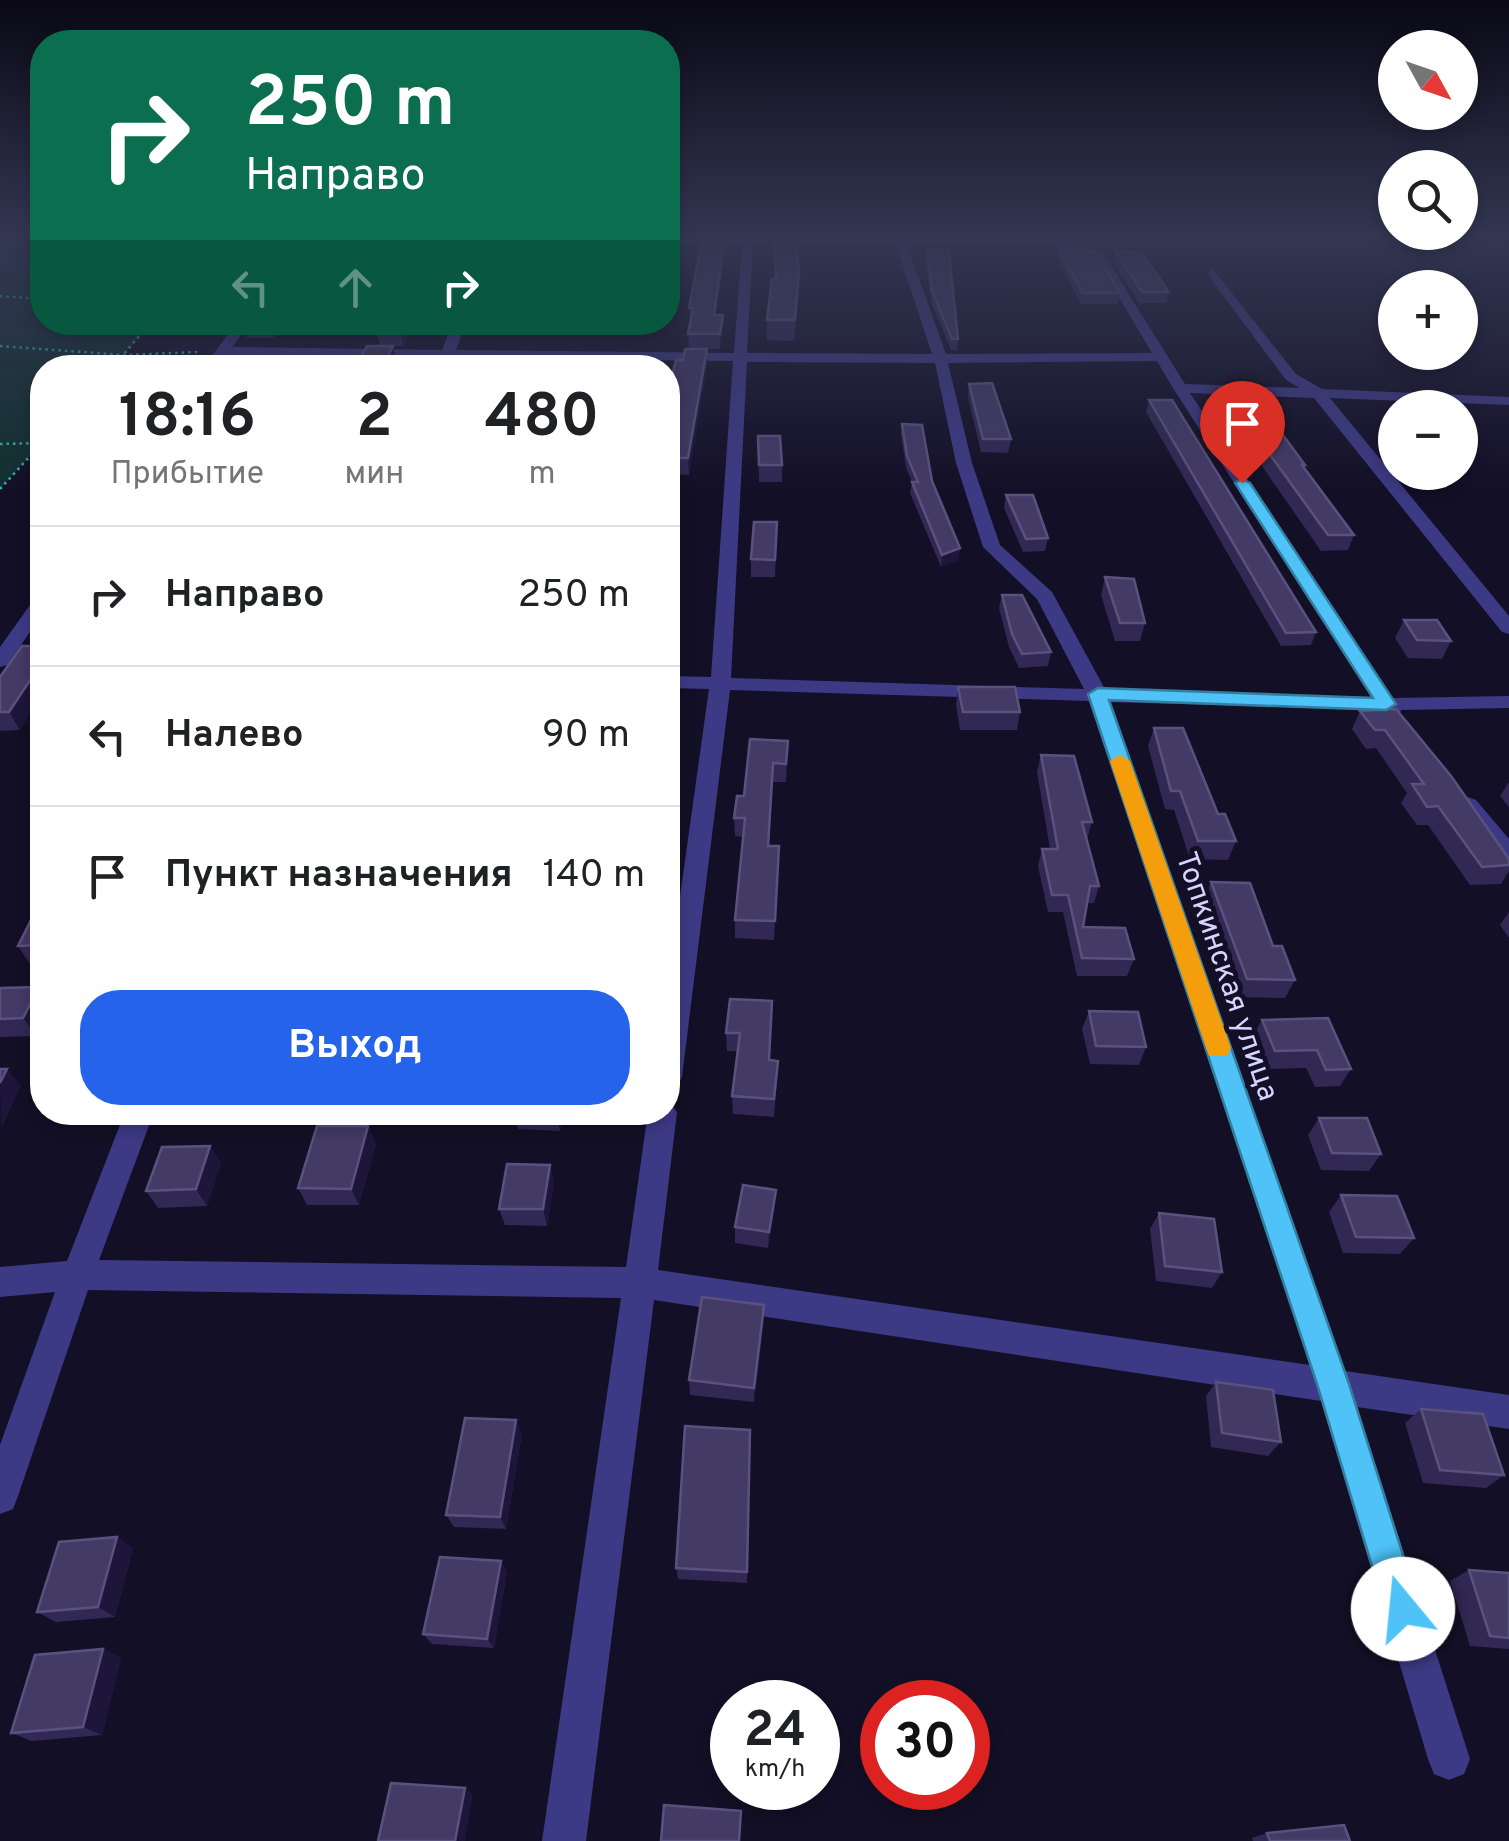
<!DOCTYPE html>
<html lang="ru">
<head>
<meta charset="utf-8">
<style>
	:root { --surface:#fff; --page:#f6f6f6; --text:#202124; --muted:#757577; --line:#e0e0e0; --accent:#2563eb }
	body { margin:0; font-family:Overpass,sans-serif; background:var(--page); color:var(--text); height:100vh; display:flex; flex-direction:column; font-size:38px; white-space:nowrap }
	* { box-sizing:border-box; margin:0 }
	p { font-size:32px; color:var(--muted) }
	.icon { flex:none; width:55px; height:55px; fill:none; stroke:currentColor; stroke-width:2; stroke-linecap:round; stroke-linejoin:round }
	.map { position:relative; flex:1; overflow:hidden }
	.details { position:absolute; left:30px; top:355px; width:650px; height:770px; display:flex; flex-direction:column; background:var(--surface); border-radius:40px; box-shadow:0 5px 15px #0003 }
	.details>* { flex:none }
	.top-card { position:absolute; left:30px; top:30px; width:650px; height:305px; border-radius:40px; box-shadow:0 5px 15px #0003; background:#0b6e4f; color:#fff; overflow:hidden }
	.needle { width:65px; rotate:130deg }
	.fabs { position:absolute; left:1378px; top:30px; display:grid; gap:20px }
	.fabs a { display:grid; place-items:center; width:100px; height:100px; border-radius:50%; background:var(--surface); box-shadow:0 5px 15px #0003; font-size:50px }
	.speed { position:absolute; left:710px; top:1680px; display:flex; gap:20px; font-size:50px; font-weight:700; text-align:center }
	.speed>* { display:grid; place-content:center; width:130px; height:130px; border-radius:50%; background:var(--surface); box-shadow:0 5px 15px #0003; line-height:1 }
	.speed small { font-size:25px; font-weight:400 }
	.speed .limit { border:15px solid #d22; background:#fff; color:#111 }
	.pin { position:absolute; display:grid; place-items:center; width:85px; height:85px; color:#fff; margin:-102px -42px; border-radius:50% 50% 50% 0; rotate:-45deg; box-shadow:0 0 10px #0007 }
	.pin .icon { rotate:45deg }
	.me { position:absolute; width:110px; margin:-55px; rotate:343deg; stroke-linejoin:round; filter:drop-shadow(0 0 8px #0008) }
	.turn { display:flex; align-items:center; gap:35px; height:210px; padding:0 50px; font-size:45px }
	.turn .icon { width:130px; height:130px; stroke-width:2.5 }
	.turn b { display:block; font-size:70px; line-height:85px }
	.lanes { display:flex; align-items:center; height:95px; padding:0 50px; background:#0003; justify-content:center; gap:50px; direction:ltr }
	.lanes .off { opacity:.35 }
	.eta { display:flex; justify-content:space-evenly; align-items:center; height:170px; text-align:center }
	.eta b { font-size:60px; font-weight:700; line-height:70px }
	.cta { display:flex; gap:20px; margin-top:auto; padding:20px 50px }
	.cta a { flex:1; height:115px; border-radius:40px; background:var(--accent); color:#fff; font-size:40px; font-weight:700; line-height:115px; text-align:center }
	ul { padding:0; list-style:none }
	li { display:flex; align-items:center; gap:30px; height:140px; padding:0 50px; border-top:2px solid var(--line) }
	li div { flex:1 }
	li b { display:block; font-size:38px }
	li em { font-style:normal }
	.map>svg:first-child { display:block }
	.green { fill:#12302f }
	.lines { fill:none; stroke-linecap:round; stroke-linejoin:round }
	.path { stroke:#2fb8b0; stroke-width:2.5; stroke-dasharray:2.5 4; stroke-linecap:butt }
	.minor { fill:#3d3a85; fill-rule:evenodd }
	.wall { fill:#312854 }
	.shaded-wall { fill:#1d163a }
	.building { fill:#433a66; stroke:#5a527e; stroke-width:2.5 }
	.route { fill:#4fc3f7; stroke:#337fa1; stroke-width:2.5 }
	.slow { fill:#f59e0b }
	.labels { text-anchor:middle; stroke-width:10; stroke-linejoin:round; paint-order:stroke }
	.street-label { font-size:30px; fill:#d9d4ff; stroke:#130f26 }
</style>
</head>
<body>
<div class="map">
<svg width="1509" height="1841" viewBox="0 0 1509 1841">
	<rect width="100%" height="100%" fill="#130f26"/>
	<path class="green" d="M0,234h42v88l111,1 -41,44 -70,1v75l-42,46z"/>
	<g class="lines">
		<path class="path" d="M0,296l42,3
			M0,346l124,9 74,-3
			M112,368l39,-46
			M0,444l42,-1
			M0,489l42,-46"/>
		<path class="minor" d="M743,234h10v3l287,3 -12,-6h17l58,19 82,131 115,4 -14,-8 -78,-105 4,-7 84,106 26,15 187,8v8l-179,-7 179,218v18l-7,-2 -188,-234 -124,-5 203,305 116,-2v12l-108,2 -2,6 -7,2 -12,-8 -270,-8 235,669 164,24v34l-152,-22 113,352 -6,15 -15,6 -15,-6 -6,-15 -107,-358 -667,-101 -68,541h-44l79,-543 -533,-8 -70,206 -5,13 -13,5v-69l55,-153 -55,5v-30l67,-6 58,-149h29l-55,148 527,7 22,-155h20v-11l9,11 -19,158 652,95 -221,-664 -359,-11 -48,387 -4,8 -10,3v-106l41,-293 -41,-1v-12l43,1 22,-316 -280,-3 -4,10h-14l4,-10 -213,-3 -9,13h-14l34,-46h13l-18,25 210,3 11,-28h13l-10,28 278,3 8,-109 -74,-1v-6h74zM753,244l143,1 36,109 -185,-1zM907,245h149l39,12 57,96 -206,1zM1157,361l16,27 199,309 -267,-8 -53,-97 -52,-47 -28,-82 -24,-100zM747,362l188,1 21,100 27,84 54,52 47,90 -353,-11z
			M42,596v19l-35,50 -7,2v-20l35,-49z
			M1468,797l8,3 33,39v24l-8,-2 -44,-56z"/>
	</g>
	<path class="wall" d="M774,234l24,57 -4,50 -27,-1v-20l8,-41z
		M725,236l1,14 -10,65 7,15 -3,19h-31l-1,-15 2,-11 -1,-15z
		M927,250l31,89 -1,11h-6l-20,-48 -5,-41z
		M1059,251l61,42 -2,11h-37l-23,-43z
		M1115,251l54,41 -3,11h-27l-26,-41z
		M243,322h42l-11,16h-27z
		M422,322l-1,3h-9l-9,21 -23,-1 -6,-22z
		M707,364l-18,111 -21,-1v-84z
		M969,384l42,55 -3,14 -27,-1 -13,-55z
		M1149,400l167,232 -5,13 -30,1 -135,-234z
		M902,424l30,57 28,67 -2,12 -17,7 -31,-74 2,-11 -6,-15 -5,-32z
		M1253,431l52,34 -1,3 50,67 -6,15 -27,1 -73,-105z
		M1395,435v25l-7,-9z
		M758,436l24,29v17h-23z
		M1405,472h49l-8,16h-28z
		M1006,495l42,43 -3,13 -22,1 -19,-44z
		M777,522l-2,55h-24v-18z
		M1105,577l40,46 -5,18h-25l-14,-46z
		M1002,595l49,57 -3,14 -29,2 -10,-21 -10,-39z
		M1404,620l47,21 -9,18 -34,-1 -13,-20z
		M0,677l20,53 -20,1z
		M958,687l62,25 -3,18h-57l-4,-25z
		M1396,709l113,150v12l-8,13 -31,1 -42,-60h-11l-16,-22 6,-10 -31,-45 -10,1 -14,-20 8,-18z
		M1154,728l64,86 18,27 -8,19 -38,-1 -16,-49 -9,-1 -17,-63z
		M788,741l-2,41h-13l-4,64h10l-5,94 -39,-2v-18l8,-83 -8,-1 -1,-18 10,-22z
		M1041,755l51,67 -5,17 12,47 -5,17h-7l-4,24 51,32 -7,17h-50l-14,-64h-15l-10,-46 4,-17h8l-13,-77z
		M1509,782v25l-9,-11z
		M1211,882l62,64 22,34 -10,18 -47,-1 -35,-97z
		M1509,912v26l-9,-13z
		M42,914v50h-12l-12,-18z
		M39,987l-2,49 -37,1v-49z
		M772,1001l-3,59 8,19 -3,38 -41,-3 -1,-18 6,-45h-11l-1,-18z
		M1089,1011l57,36 -7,18 -49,-1 -8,-35z
		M1262,1020l89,49 -11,17 -25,1 -9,-19 -41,1 -13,-31z
		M514,1112h50l-4,19 -42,-2z
		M1319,1118l62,36 -12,17 -48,-1 -13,-35z
		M368,1126l8,18 -17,61h-52l-9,-17z
		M210,1146l11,17 -14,43 -49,2 -12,-17z
		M550,1165l4,17 -7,44 -42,-1 -6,-16z
		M1341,1195l73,43 -14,16 -57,-1 -14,-41z
		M775,1206l-7,42 -33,-5v-16z
		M1159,1213l63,59 -10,16 -56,-7 -6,-52z
		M764,1305v15l-10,82 -64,-7 -1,-15z
		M1216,1382l65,60 -13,14 -57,-9 -5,-51z
		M1421,1409l83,66 -18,13 -63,-5 -18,-60z
		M750,1430l-3,153 -69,-4 -2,-11z
		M522,1433l-16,96 -52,-2 -8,-12z
		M117,1537l16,11 -18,69 -59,5 -19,-10z
		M501,1561l6,11 -13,76 -62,-4 -9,-10z
		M1469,1570l40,3v76l-39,-3 -20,-65z
		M103,1649l18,9 -19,77 -70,6 -21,-8z
		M1267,1833l83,8h-97l-1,-3z"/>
	<path class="shaded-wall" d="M725,236l1,14 -12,80v-15z
		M723,315v15l-3,19v-15z
		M270,322h15l-11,16z
		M398,322h13l1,3 -9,21z
		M393,346l3,15 -3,7h-11z
		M707,349v15l-18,111 -1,-17z
		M960,548l-2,12 -17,7 1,-12z
		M42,662v33l-22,35 -11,-18z
		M39,987l3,5v33l-5,11 -14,-18z
		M7,1069l14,17 -20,43 -1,-46z
		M556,1112h8l-4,19 -4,-17z
		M368,1126l8,18 -17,61 -8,-16z
		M210,1146l11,17 -14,43 -11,-17z
		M550,1165l4,17 -7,44 -4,-17z
		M776,1190l-1,16 -7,42 1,-16z
		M764,1305v15l-10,82v-14z
		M516,1420l6,13 -16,96 -6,-12z
		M117,1537l16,11 -18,69 -17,-10z
		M501,1561l6,11 -13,76 -7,-9z
		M103,1649l18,9 -19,77 -19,-8z
		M465,1788l8,6 -8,47h-10z"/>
	<path class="building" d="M774,234h21l4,38 -4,48h-28l5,-41h4z
		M703,236h22l-11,79h9l-3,19h-32l5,-26h-4z
		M927,250l22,1 9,88h-6l-20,-48z
		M1059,251l36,1 25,41h-37z
		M1115,251l26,1 28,40h-27z
		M367,346h26l-11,22h-28z
		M685,349h22l-19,109h-20v-68l8,-30h7z
		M468,359h22l-3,9h-23z
		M992,383l19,56h-28l-14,-55z
		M1149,400h23l144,232 -30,1z
		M902,424l20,1 10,56 28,67 -18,7 -30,-73h6l-11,-26z
		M1253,431h27l25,34h-3l52,70h-26z
		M758,436h22l2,29h-23z
		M1006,495h27l15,43 -22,1z
		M754,522h23l-2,38 -24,-1z
		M1105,577l29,2 11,44h-25z
		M1002,595h20l29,57 -29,2 -10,-20z
		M1404,620h33l14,21 -34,-1z
		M22,646h20v16l-33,50h-9v-35z
		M958,687h57l5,25h-57z
		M1396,709l55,67 58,83v6l-27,2 -44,-61 -11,1 -15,-23h12l-39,-54h-10l-15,-19z
		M1154,728h29l35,86h7l11,27h-38l-18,-50h-9z
		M750,739l38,2 -2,23 -13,-1 -5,83h11l-4,75 -40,-1 10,-102h-11l3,-22h7z
		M1041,755l33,1 18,66h-10l17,64h-9l-7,41 42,1 9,31 -52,-1 -14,-63h-16l-10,-46h16z
		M1211,882l39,1 23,63h9l13,34 -48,-1z
		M34,914h8v31l-24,1z
		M39,987l-16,31 -23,1v-31z
		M730,999l42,2 -3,59 9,1 -4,38 -42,-3 8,-63h-14z
		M1089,1011l49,1 8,35 -50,-1z
		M1328,1018l23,51 -25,1 -9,-20 -42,1 -13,-31z
		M0,1069h7l-7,14z
		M1319,1118h48l14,36 -49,-1z
		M317,1126h51l-17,63 -53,-1z
		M210,1146l-14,43 -50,2 16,-44z
		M507,1164l43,1 -7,44h-44z
		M743,1185l33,5 -7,42 -34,-5z
		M1341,1195l56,1 17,42 -58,-1z
		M1159,1213l55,6 8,53 -57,-6z
		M702,1297l62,8 -10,83 -65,-8z
		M1216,1382l57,8 8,52 -59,-9z
		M1421,1409l62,5 21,61 -64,-5z
		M465,1418l51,2 -16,97 -54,-2z
		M685,1426l65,4 -3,142 -71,-4z
		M117,1537l-19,70 -61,5 22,-70z
		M440,1557l61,4 -14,78 -64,-5z
		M1469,1570l40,3v65l-19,-2z
		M103,1649l-20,78 -72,6 24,-78z
		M391,1783l74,5 -10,53h-77z
		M664,1805l77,6 -2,30h-78z
		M1344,1825l6,16h-80l-3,-8z"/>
	<linearGradient id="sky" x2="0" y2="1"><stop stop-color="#0a0815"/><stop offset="0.48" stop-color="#333752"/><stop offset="1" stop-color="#333752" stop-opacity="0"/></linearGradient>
	<rect width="1509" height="492" fill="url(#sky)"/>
	<path class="route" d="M1242,479l8,4 146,221 -10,6 -277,-10 240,684 71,225 -5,13 -12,5 -13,-5 -5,-13 -68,-225 -229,-690 10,-6 275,10 -138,-215z"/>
	<path class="slow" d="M1120,755l10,6 101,287 -4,8h-18l-3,-8 -96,-287z"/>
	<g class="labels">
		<g class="street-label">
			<text transform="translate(1228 976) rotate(71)" y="10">Топкинская улица</text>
		</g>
	</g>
</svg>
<div class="fabs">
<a><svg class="needle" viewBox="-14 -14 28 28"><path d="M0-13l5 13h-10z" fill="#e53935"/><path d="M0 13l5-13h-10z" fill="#757577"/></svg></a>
<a><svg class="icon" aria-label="search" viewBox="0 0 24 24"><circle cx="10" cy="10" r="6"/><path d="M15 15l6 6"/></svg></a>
<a>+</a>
<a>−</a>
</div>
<div class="speed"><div>24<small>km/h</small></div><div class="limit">30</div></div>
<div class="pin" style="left:1242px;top:483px;background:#d93025"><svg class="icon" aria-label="arrive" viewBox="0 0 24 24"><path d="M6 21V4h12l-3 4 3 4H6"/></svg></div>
<svg class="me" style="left:1403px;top:1609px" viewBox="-20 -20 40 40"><circle r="19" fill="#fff"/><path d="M0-13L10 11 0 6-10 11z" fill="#4fc3f7"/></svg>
<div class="top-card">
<div class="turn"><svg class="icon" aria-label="right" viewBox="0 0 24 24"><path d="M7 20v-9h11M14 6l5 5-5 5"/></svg><div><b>250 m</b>Направо</div></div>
<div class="lanes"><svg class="icon off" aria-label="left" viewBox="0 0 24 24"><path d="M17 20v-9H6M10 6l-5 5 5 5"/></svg><svg class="icon off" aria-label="ahead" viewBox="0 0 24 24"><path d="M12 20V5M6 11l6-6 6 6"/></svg><svg class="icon" aria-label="right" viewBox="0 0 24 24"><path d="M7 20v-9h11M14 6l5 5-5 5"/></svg></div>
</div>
<section class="details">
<div class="eta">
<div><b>18:16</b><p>Прибытие</p></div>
<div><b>2</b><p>мин</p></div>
<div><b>480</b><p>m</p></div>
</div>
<ul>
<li><svg class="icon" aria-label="right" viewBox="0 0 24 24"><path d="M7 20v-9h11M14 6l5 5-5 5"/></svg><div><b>Направо</b></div><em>250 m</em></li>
<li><svg class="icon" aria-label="left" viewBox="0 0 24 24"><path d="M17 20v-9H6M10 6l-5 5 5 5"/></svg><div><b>Налево</b></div><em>90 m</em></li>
<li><svg class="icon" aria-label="arrive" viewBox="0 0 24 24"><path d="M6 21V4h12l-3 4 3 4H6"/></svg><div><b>Пункт назначения</b></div><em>140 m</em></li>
</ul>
<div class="cta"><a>Выход</a></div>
</section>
</div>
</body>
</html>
